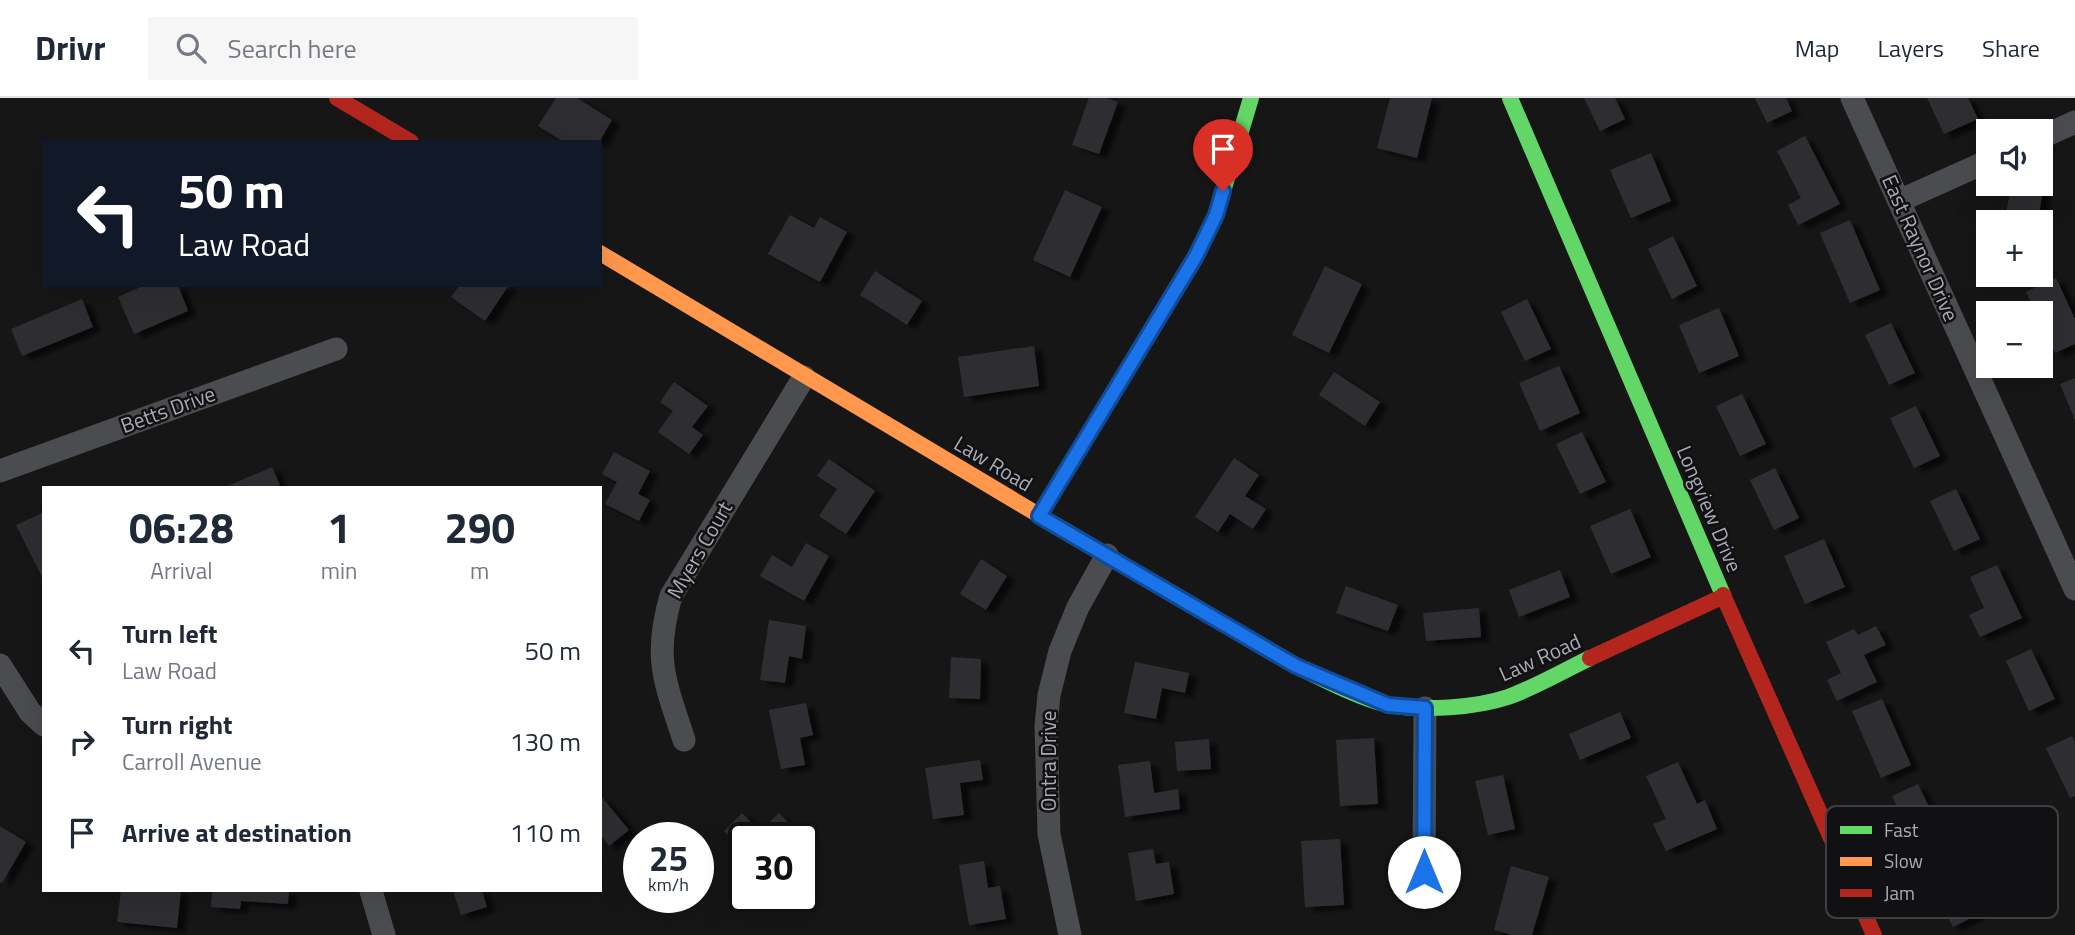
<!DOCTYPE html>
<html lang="en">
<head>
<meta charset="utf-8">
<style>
	:root { --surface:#fff; --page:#f6f6f7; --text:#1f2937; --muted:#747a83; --line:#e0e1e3 }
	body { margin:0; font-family:"Titillium Web",sans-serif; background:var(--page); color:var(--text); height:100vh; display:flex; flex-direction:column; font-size:26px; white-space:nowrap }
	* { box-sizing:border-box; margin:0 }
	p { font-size:23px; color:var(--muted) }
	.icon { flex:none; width:38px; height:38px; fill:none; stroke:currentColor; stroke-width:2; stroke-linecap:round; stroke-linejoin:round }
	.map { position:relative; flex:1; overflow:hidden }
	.details { position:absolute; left:42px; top:388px; width:560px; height:406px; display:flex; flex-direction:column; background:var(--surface); border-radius:0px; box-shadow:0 7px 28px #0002 }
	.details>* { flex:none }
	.hud { position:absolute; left:42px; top:42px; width:560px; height:147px; border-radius:0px; box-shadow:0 7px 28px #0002; background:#111827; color:#fff; overflow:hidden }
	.fabs { position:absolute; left:1976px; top:21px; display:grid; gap:14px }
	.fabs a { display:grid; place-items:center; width:77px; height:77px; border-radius:0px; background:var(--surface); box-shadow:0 7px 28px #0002; font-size:35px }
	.speed { position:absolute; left:623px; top:724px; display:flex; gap:14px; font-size:35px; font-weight:700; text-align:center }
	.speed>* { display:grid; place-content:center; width:91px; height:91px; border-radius:50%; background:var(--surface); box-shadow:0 7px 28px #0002; line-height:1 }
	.speed small { font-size:18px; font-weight:400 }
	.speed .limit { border:4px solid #111; border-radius:10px; background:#fff; color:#111 }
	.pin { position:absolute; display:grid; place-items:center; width:60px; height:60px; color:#fff; margin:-72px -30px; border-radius:50% 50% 50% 0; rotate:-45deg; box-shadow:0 0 7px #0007 }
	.pin .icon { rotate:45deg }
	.me { position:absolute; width:77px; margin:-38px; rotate:0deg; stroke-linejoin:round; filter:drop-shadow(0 0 5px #0008) }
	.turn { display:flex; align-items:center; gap:24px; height:147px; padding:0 21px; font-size:32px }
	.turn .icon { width:91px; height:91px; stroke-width:2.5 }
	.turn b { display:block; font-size:49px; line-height:60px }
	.eta { display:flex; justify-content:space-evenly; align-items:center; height:119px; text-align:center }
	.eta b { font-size:42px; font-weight:700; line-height:49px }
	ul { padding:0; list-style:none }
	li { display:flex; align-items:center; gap:21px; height:91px; padding:0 21px }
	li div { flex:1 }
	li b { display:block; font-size:26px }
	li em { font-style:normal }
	header { display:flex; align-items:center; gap:42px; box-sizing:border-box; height:98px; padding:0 35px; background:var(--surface); border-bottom:2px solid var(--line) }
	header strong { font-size:33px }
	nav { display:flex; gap:38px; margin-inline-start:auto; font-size:24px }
	.search { width:490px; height:63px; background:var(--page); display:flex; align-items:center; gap:18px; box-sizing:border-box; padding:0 24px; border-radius:0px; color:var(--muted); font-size:26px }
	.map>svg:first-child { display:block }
	.building { fill:#2f2f30; filter:url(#shadow) }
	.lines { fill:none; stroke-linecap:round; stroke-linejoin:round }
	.street { stroke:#4b4c4f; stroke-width:23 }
	.fast { stroke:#63d668; stroke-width:16 }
	.slow { stroke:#ff974d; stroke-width:16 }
	.jam { stroke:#b3261e; stroke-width:16 }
	.route-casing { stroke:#114b97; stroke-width:18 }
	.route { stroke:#1a73e8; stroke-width:12 }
	.labels { text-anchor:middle; stroke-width:5; stroke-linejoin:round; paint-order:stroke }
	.street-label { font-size:21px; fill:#a9acb6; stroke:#111012 }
	.key { fill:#111012; stroke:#3f3f43; stroke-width:2 }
	.key-label { font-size:19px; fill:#a9acb6 }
</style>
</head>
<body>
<header>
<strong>Drivr</strong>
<div class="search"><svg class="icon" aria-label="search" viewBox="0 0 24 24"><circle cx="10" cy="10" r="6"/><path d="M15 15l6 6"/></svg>Search here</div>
<nav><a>Map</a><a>Layers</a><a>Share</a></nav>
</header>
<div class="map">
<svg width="2075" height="837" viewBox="0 0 2075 837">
	<defs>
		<filter id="shadow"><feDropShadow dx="8" dy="4.5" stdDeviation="2" flood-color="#0009"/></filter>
	</defs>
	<rect width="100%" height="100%" fill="#161616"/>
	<path class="building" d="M556,0h21l35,22 -13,22h-35l-26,-16z
		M1089,0h17l12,4 -19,52 -27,-9z
		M1390,0h42l-15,60 -40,-10z
		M1584,0h31l10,21 -25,12z
		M1755,0h31l6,13 -25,12z
		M1927,0h41l10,21 -34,15z
		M1805,38l35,68 -42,21 -10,-20 13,-7 -24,-47z
		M1651,55l20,48 -40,17 -21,-48z
		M2011,86l32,5 -5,33h-33z
		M1065,92l37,17 -32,70 -37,-17z
		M790,117l24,13 6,-11 27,15 -27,50 -52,-28z
		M1850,122l30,70 -30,13 -30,-70z
		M1673,138l24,50 -25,13 -24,-50z
		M1325,168l37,18 -33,69 -37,-18z
		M875,173l47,30 -15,24 -47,-30z
		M2056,180l19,41v25l-20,9 -15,-31v-9h-4l-10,-21z
		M145,187h33l10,26 -54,23 -16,-37z
		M460,187h49l-24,36 -34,-24z
		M82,201l11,28 -71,29 -11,-27z
		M1527,201l24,50 -26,12 -24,-49z
		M1719,210l20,48 -40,17 -20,-48z
		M1891,225l24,50 -26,12 -24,-50z
		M1034,248l5,40 -75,11 -6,-40z
		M1559,268l21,47 -40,18 -21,-48z
		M1334,274l46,30 -15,24 -46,-31z
		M2075,280v42l-15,-36z
		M674,284l34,24 -16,21 11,8 -14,19 -31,-22 15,-21 -13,-9z
		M1742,296l24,50 -26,12 -24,-50z
		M1916,308l24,50 -26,12 -24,-50z
		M1582,334l24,50 -26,12 -24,-50z
		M614,354l36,19 -12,23 12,6 -11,21 -34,-17 12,-22 -15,-8z
		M1234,360l25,17 -14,21 21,13 -13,20 -23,-15 -12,18 -23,-15z
		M829,361l46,32 -29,43 -27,-18 18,-27 -20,-13z
		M272,369l8,18 -7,3h-50z
		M1775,370l24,50 -25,12 -24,-50z
		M1956,391l24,50 -26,12 -24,-50z
		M1630,411l21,48 -40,17 -21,-48z
		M42,415l2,4v64l-28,-56z
		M1824,441l21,48 -40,17 -21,-48z
		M806,445l23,13 -25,45 -44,-25 12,-21 20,12z
		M981,461l26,17 -21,34 -26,-16z
		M1997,467l25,53 -42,19 -11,-22 15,-7 -14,-31z
		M1560,472l10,27 -51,20 -10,-27z
		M1346,488l52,19 -10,26 -52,-18z
		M1479,510l2,29 -55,4 -3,-28z
		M769,522l37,6 -4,33 -13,-3 -4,27 -25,-3z
		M1876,528l10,19 -22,10 13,27 -40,19 -10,-21 14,-7 -15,-31 28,-13 4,6z
		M2031,551l24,50 -26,12 -23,-50z
		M951,559l30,2 -1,40 -31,-1z
		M1135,564l54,11 -4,20 -23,-5 -6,31 -32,-6z
		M1882,601l29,66 -30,13 -29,-67z
		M806,605l7,32 -13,3 5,27 -24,4 -12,-59z
		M1620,614l11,26 -51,22 -11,-26z
		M2072,638l3,6v54l-5,2 -24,-50z
		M1374,640l4,66 -38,2 -4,-66z
		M1209,641l2,30 -34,2 -2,-29z
		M980,662l3,20 -23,3 4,32 -31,4 -8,-51z
		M1150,663l4,32 24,-4 2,20 -55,8 -7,-52z
		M1678,664l19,42 8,-4 12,29 -51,22 -13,-27 13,-5 -20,-43z
		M1503,677l12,54 -27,6 -13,-54z
		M1918,686l24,50 -26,12 -24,-50z
		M600,697l29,35 -20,16 -9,-12z
		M742,715l18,18 19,-18 17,18 -7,7h-45v13l-20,-20z
		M0,728l26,16 -24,41 -2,-1z
		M1340,741l4,66 -39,2 -4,-66z
		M1153,751l3,15 13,-2 5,32 -38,7 -8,-48z
		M984,763l4,27 12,-2 6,33 -37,6 -10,-60z
		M1955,767l24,49 -26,13 -24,-50z
		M1511,768l38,11 -17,58h-20l-18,-5z
		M121,793h60l-4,37 -60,-6z
		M212,793h77l-1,13 -47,-3 -1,8 -29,-2z
		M453,793h29l5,16 -26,8z"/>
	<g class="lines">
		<path class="street" d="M1852,0l223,491
			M2040,40l35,-16
			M1899,103l89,-40
			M0,373l336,-122
			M0,567l30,47 14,13
			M684,642c-19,-58 -31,-82 -13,-144l133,-219
			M1424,774l1,-164
			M371,793l13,44
			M1070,837l-21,-101 -3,-108 3,-31 11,-44 18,-44 29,-52"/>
		<path class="fast" d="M1510,0l213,497
			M1039,417l157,-259 20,-41 35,-117
			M1052,425l244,143c24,12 69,35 94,39 34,6 85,3 118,-8 28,-10 55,-26 82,-39"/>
		<path class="slow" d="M600,155l452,270"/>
		<path class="jam" d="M337,0l74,44
			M1723,497l151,340
			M1590,560l134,-62"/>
	</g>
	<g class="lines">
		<defs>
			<path id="route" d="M1223,93l-7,24 -20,41 -157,260 257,150 92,39 37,3 -1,164"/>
		</defs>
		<use href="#route" class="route-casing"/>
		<use href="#route" class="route"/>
	</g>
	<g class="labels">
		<g class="street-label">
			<text transform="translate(1920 150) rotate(66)" y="7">East Raynor Drive</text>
			<text transform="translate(168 312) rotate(-20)" y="7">Betts Drive</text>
			<text transform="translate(993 366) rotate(31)" y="7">Law Road</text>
			<text transform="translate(1709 411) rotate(67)" y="7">Longview Drive</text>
			<text transform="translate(700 452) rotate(-60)" y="7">Myers Court</text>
			<text transform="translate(1540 560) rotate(-24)" y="7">Law Road</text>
			<text transform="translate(1049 663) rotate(-90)" y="7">Ontra Drive</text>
		</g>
	</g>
	<rect x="1826" y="708" width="232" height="112" rx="10" class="key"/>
	<rect x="1840" y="728" width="32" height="8" fill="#63d668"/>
	<rect x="1840" y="759" width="32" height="9" fill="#ff974d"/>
	<rect x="1840" y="791" width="32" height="8" fill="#b3261e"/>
	<g class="key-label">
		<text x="1884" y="739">Fast</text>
		<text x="1884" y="770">Slow</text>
		<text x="1884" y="802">Jam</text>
	</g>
</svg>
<div class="fabs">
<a><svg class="icon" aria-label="sound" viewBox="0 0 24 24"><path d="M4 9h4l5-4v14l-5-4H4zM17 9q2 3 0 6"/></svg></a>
<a>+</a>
<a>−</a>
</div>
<div class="speed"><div>25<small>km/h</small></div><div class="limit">30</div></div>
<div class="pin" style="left:1223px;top:93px;background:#d93025"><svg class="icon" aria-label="arrive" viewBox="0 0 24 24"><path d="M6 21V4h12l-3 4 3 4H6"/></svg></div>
<svg class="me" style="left:1424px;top:774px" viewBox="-20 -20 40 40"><circle r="19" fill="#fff"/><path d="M0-13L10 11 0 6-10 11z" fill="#1a73e8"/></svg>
<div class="hud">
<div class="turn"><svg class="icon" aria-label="left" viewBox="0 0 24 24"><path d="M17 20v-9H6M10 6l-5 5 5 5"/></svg><div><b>50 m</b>Law Road</div></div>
</div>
<section class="details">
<div class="eta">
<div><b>06:28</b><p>Arrival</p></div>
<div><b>1</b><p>min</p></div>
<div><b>290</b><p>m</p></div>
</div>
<ul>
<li><svg class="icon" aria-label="left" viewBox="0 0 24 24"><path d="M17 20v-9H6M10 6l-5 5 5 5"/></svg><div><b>Turn left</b><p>Law Road</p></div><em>50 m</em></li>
<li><svg class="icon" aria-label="right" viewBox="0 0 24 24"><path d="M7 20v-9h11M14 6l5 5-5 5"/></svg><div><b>Turn right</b><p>Carroll Avenue</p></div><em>130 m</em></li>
<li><svg class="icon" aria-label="arrive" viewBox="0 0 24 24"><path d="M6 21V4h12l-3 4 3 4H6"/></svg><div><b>Arrive at destination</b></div><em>110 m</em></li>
</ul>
</section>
</div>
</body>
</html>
